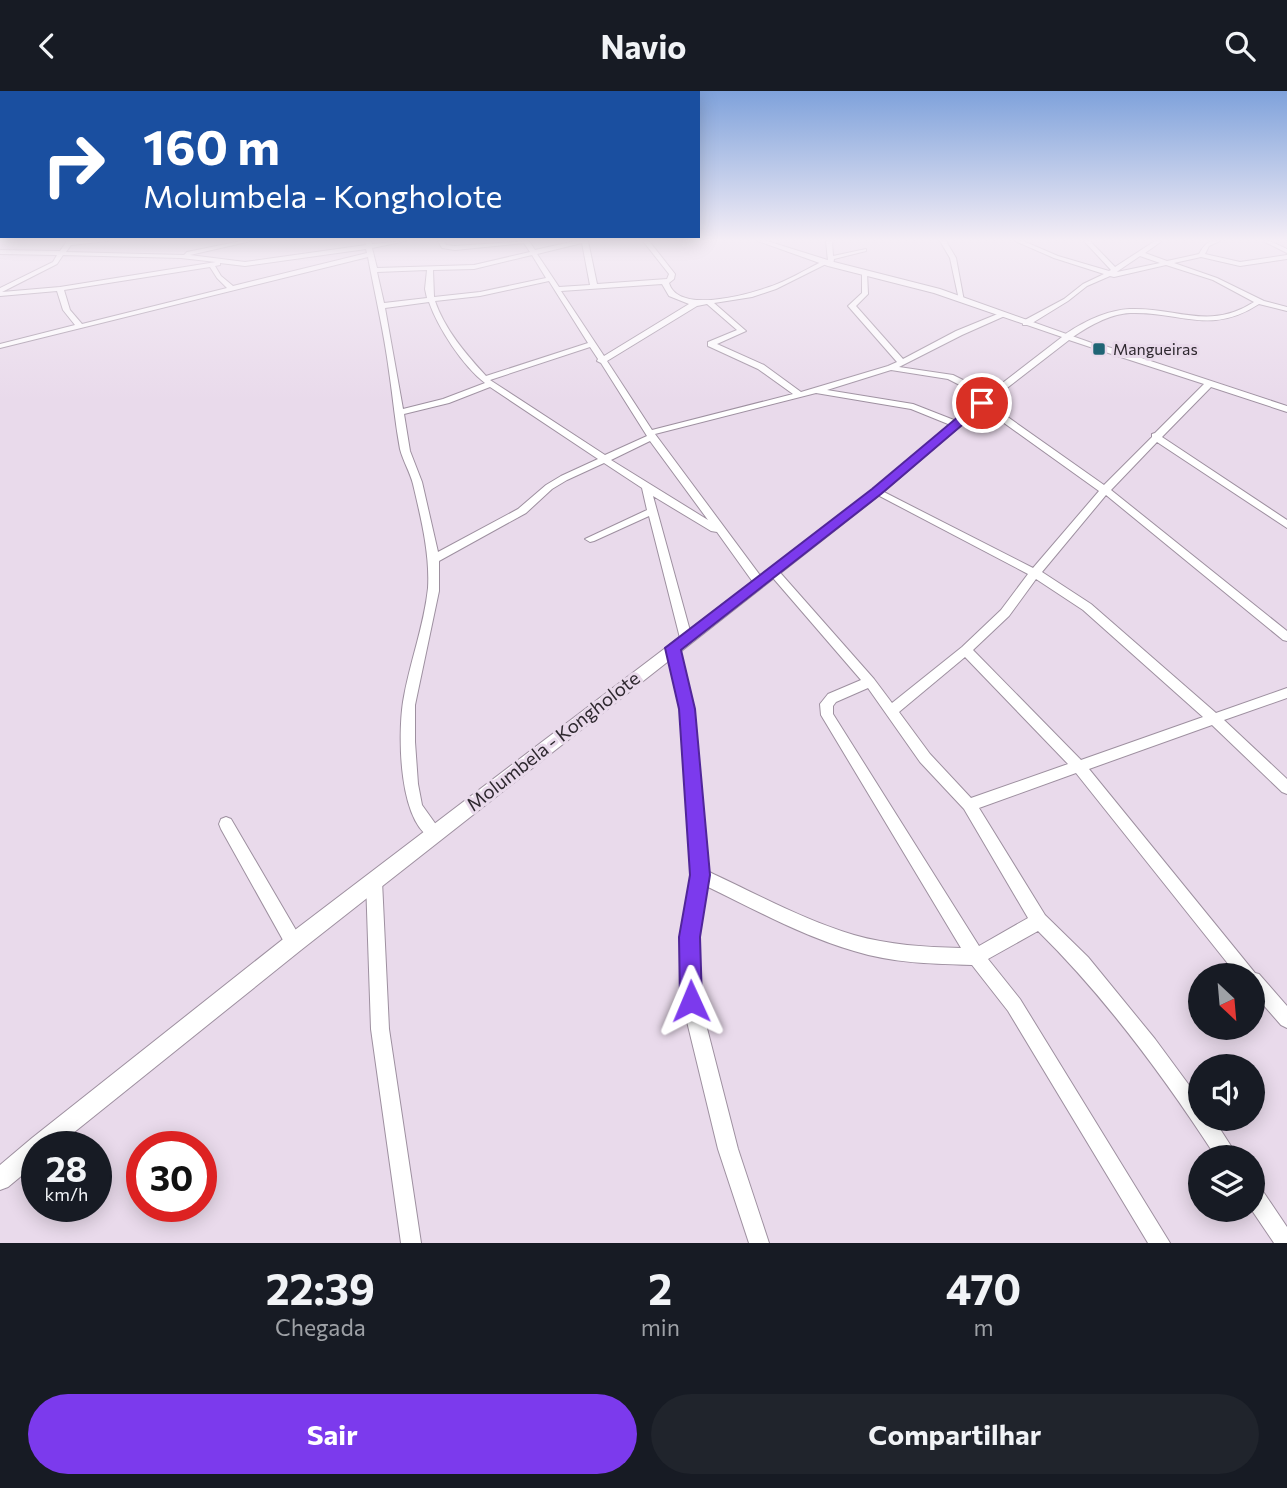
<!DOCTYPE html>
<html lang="pt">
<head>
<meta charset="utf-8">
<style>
	:root { --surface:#171b24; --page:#20242c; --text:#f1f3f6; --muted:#9ea1a6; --accent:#7c3aed }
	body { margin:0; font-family:Commissioner,sans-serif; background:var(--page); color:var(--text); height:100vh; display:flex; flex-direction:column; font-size:26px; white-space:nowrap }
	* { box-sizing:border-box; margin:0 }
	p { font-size:23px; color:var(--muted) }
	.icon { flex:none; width:38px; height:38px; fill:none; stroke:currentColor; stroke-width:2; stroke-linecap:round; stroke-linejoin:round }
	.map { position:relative; height:1152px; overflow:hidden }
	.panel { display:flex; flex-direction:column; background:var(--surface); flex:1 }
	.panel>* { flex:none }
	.hud { position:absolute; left:0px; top:0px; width:700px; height:147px; box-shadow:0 4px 18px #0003; background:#1a4fa0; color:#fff; overflow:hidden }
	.needle { width:46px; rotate:154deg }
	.controls { position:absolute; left:1188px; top:872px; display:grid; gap:14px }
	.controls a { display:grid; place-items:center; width:77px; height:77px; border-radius:50%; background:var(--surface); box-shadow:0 4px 18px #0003; font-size:35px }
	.speed { position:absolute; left:21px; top:1040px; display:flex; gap:14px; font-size:35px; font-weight:700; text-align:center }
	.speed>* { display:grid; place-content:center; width:91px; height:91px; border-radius:50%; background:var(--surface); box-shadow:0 4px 18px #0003; line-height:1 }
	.speed small { font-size:18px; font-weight:400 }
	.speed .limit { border:10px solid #d22; background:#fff; color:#111 }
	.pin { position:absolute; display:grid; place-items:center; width:60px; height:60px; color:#fff; margin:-30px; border:4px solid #fff; border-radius:50%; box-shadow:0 2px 7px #0007 }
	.me { position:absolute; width:77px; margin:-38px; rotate:359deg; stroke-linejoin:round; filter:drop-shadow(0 0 5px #0008) }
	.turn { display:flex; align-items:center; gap:24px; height:147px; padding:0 28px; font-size:32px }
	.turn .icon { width:91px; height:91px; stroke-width:2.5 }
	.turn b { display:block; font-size:49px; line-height:60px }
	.eta { display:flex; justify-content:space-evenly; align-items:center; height:119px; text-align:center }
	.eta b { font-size:42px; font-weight:700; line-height:49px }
	.action { display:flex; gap:14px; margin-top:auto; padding:14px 28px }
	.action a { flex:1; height:80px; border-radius:42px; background:var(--accent); color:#fff; font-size:28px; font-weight:700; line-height:80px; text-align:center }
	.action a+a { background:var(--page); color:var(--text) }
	header { display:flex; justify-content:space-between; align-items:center; height:91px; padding:0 28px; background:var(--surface); font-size:32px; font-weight:700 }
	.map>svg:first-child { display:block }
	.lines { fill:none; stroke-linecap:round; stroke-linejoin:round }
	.minor-casing { stroke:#9e90a0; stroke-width:2 }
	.tertiary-casing { stroke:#9e90a0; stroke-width:2 }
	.minor { fill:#fff; fill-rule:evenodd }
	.tertiary { fill:#fff; fill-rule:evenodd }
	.route { fill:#7c3aed; stroke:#51269a; stroke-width:2 }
	.poi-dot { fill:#1f6475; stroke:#e9daeb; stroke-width:2.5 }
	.labels { text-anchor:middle; stroke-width:6; stroke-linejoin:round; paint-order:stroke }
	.far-poi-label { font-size:16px; fill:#2e282f; stroke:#e9daeb; text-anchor:start }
	.street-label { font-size:19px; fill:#2e282f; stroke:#e9daeb }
</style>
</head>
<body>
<header><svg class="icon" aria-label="back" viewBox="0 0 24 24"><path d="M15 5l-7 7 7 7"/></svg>Navio<svg class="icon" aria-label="search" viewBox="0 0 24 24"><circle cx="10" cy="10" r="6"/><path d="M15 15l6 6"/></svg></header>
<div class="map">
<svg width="1287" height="1152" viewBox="0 0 1287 1152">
	<rect width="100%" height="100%" fill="#e9daeb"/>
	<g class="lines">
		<defs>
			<path id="minor" d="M67,150h41l-37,4 -5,7 118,3 3,-3 54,-11h10l-61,14 55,7 121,-17 -1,-4h6l1,3 34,-3 -34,7 5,20 97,-3 56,-13 -6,-9 -69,7 -13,-2 -4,-7h6l2,4 9,1 74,-5 6,9 40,-9h13l9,43 70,-5 2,-5 -26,-33h6l26,33 -1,5 -5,4c9,31 77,12 100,4 18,-6 36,-17 54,-26h5l-2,-20h6l1,15 33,-7v2l-32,8 -1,6h-4l-1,-2 -52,26 -24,8 -38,6 32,28 -29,13 47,21 37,27 87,-26 9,-4 -49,-56 14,-13v-22l5,1 1,22 -12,12 47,53 53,-28 44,-18 7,2 -45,20 -63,32 54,8 40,20v4h-6l-39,-20 -57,-9 -64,20 86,14 46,18v4h-6l-42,-17 -95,-16 -161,41 110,148 -2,3h-8l-38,-53 -6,-1 -58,-35 39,142 -2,3 -4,1 -6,-4 -31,-122 -55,25 -4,1 -5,-3 62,-29 -5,-22 -38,-25 -37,17 -15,9 -26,24 -87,48v30l-24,114v37l3,42 4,21 20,28 -2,5 -5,2c-37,-14 -37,-105 -32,-138 6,-38 21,-75 25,-114 2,-34 -7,-70 -15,-104 -3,-12 -10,-23 -13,-35 -5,-26 -7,-52 -11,-78 -5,-39 -14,-76 -21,-114l-368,91v-4l75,-19 -12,-15 -6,-19 -57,5v-8l53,-26 4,-7 -57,-1v-4l60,1zM582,152l8,42 -31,2 -22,-33zM366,158l1,4 -134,33 -12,-10 -6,-10 5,-1v-2l25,3zM63,164l118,3 35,4 -156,25 -58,5 55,-28zM532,164l14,23 -66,14 -46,5 -1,-27 41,-1zM210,176l7,11 10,10 -145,36 -12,-14 -6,-20zM427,179l-2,19 2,9 -43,5 -7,-31zM549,190l39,62 -102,33c-20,-22 -41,-46 -51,-75l45,-5zM662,193l7,12 20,8 -85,52 -43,-65zM429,211c9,26 34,64 56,81l-42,16 -40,10 -18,-101zM707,213l30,26 -29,12v4l50,23 35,25 -141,36 -45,-69 90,-55zM590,256l8,12 -1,2 4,2 46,73 -42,19 -115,-75zM490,296l108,72 -37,17 -15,9 -28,24 -80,43 -16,-70 -12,-31 -6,-37 45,-11zM650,350l58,79 -97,-60z
				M940,150h6l10,17 8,43 -5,-1 -9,-42z
				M1015,150h8l35,15 51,15 2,-1 -27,-29h6l25,26 40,-26h7l-17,12 22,8 32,-7c6,-10 9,-14 21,-13l-11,5 -4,8 35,8 47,-7v4l-47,7 -39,-9 -27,6 43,15 47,23 23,6v4l-28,-7c-49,32 -78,7 -129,9 -21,1 -43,14 -60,26h-6v-4c19,-13 43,-25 66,-26 48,-2 78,22 124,-7l-41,-22 -47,-15 -52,12 -4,-1 -23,10 -19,15 -39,24h-6v-4l41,-22 19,-15 21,-10 -50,-16zM1140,165l20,7 -43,9 1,-1z
				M1263,150h7l17,8v4z
				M1096,254h6l185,61v6l-76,-25 -49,50 125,83v8l-130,-86 -46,48 176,141v10l-4,-1 -177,-145 -64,77 49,32 125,109 71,-25v10l-63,22 63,59v15l-5,-2 -70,-67 -123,44 166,204 4,1 28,32v22l-6,-3 -28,-32v-18h-16l-161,-202 -97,35 66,107 43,42 67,82 45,61v18h13l25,39h-22c-52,-80 -110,-159 -178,-226l-50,28 32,40 150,244h-22l-140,-232 -36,-46c-39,-1 -80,-2 -118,-14 -52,-15 -100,-42 -148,-65l-8,51 2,64 38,148 31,94h-20l-31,-94 -36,-148v-64l10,-62 -11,-166 -14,-61 6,-4 6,4 14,61 14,162c48,22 96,49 147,64 35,10 71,12 107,13l-140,-233 -1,-11 8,-10 33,-14 -94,-109 5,-4 4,1 98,111 18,24 70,-56 39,-37 27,-36 -156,-82 2,-2h6l153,78 66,-77 -120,-86v-4h6l119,84 48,-48v-3l3,-1 49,-49 -108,-35zM1036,488l47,31 120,107 -122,43 -108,-110 36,-34zM965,566l103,107 -97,34 -41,-44 -31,-42zM868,597l52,74 44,47 64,109 -49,28 -146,-232v-8l3,-4z
				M226,726l5,2 69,118 2,6 -2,6 -6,2 -6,-2 -67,-120 -2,-5 2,-5z
				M374,783l5,2 3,5 7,148 32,214h-20l-30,-214 -5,-148 3,-5z
				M1253,1093l7,3 27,40v16h-13l-23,-34h2z"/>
			<path id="tertiary" d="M758,150h9l67,21 106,27 163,58 -4,3 -30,-10 -84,65 -104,89 -580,456 -244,196h-20v17l-29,24 -8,3v-25l32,-27 255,-202 586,-446 106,-89 83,-64 -128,-44 -106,-27z"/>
		</defs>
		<use href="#minor" class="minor-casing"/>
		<use href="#tertiary" class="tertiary-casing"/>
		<use href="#minor" class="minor"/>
		<use href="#tertiary" class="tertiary"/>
	</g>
	<linearGradient id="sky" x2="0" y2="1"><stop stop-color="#7fa2db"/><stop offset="0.48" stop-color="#f5eef6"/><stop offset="1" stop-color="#f5eef6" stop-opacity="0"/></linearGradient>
	<rect width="1287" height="311" fill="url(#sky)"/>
	<path class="route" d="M978,309l10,3 -107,91 -200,156 14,59 15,166 -10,62 2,64 -3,8 -8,3 -8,-3 -3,-8 -1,-64 11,-62 -11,-166 -14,-61 207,-159z"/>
	<rect class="poi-dot" x="1092" y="251" width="14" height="14" rx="3.5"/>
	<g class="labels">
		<g class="far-poi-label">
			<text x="1113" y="264">Mangueiras</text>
		</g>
		<g class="street-label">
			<text transform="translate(553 650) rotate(-38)" y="7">Molumbela - Kongholote</text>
		</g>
	</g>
</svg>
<div class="controls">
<a><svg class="needle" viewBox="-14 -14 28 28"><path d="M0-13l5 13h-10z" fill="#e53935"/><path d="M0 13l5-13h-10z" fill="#9ea1a6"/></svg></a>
<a><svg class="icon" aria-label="sound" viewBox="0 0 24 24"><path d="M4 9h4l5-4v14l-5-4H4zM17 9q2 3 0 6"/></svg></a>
<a><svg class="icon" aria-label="layers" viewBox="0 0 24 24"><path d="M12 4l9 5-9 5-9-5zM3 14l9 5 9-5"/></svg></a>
</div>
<div class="speed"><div>28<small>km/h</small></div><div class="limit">30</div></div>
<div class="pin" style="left:982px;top:312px;background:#d93025"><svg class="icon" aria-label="arrive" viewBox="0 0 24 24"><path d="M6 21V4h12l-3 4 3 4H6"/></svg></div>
<svg class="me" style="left:691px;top:910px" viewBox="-20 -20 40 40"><path d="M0-17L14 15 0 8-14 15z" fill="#7c3aed" stroke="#fff" stroke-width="4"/></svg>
<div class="hud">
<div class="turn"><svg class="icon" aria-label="right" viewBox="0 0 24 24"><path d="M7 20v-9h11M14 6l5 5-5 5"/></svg><div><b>160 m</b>Molumbela - Kongholote</div></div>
</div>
</div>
<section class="panel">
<div class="eta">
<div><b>22:39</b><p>Chegada</p></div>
<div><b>2</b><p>min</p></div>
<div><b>470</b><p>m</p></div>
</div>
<div class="action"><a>Sair</a><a>Compartilhar</a></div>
</section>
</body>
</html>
